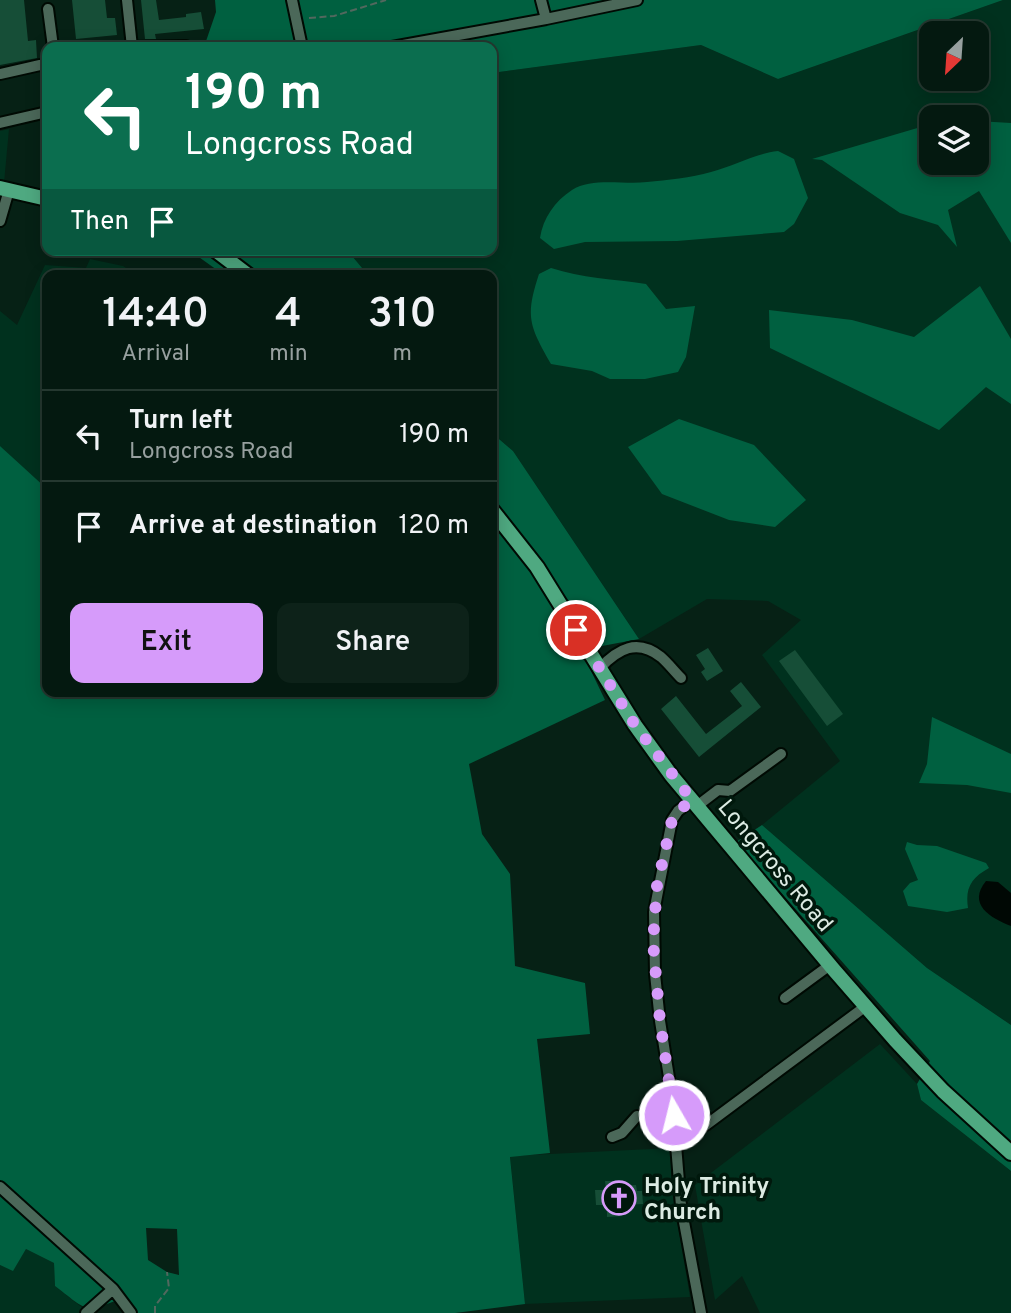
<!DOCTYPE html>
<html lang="en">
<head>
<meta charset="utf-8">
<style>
	:root { --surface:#041910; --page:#0d2219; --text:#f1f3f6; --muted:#97a09f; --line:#253830; --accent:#d69bfa }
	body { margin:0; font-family:Overpass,sans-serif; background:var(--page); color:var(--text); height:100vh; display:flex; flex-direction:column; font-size:26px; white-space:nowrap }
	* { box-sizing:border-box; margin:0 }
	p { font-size:23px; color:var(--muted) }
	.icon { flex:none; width:38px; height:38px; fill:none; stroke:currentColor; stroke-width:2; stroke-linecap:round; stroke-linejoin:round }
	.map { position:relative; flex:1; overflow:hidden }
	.side { position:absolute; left:42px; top:270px; width:455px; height:427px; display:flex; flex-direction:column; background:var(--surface); border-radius:14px; box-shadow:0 4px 18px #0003,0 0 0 2px var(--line) }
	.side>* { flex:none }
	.top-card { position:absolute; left:42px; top:42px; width:455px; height:214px; border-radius:14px; box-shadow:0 4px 18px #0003,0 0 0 2px var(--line); background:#0b6e4f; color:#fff; overflow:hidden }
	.needle { width:46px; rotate:205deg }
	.fabs { position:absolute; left:919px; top:21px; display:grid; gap:14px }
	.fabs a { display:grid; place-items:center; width:70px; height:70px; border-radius:14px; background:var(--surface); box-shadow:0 4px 18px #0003,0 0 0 2px var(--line); font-size:35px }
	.pin { position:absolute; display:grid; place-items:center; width:60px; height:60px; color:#fff; margin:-30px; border:4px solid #fff; border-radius:50%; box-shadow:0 2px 7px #0007 }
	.me { position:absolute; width:77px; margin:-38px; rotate:352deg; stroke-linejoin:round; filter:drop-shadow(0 0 5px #0008) }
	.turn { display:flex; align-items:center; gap:24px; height:147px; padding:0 28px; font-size:32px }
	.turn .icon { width:91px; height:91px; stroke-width:2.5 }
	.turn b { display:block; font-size:49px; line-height:60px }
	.then { display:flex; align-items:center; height:66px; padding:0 28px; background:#0003; gap:14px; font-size:26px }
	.eta { display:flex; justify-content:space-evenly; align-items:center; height:119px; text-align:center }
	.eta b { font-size:42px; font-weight:600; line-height:49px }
	.button { display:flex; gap:14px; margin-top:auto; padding:14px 28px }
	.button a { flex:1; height:80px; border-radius:14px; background:var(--accent); color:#111; font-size:28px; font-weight:600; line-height:80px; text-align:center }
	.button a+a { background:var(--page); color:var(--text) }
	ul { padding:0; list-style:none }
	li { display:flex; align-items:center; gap:21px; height:91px; padding:0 28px; border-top:2px solid var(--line) }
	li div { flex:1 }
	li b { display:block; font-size:26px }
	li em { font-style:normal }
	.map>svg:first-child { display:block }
	.green { fill:#00311e; fill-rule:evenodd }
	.forest { fill:#006040; fill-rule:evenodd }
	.water { fill:#000804 }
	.building { fill:#164e37 }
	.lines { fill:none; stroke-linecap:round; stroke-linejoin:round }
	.minor-casing { stroke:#000a03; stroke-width:14 }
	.major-casing { stroke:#000a03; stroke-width:18 }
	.path { stroke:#52685e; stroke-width:2; stroke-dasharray:7 3.5; stroke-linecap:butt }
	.minor { stroke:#4b6859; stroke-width:10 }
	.major { stroke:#4fa981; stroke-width:14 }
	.route { stroke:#d69bfa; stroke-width:12; stroke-dasharray:0 21.6 }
	.labels { text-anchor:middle; stroke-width:7; stroke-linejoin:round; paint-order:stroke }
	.street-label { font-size:23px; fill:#dcebe3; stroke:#00180c }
	.poi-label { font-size:23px; font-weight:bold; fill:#dcebe3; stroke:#00180c; text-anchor:start }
</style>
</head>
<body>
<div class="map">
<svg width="1011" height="1313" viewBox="0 0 1011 1313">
	<rect width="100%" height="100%" fill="#062115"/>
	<path class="green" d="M1003,0h8v1025l-84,-57 -165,-143 78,-64 -78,-106 39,-35 -33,-19 -61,-2 -68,40 -126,-188 -21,-18v-158h-124l-21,-25h145v-177l209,-28 77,34zM931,33h45v46h-45zM931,117h45v46h-45z
		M9,129l-5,54 -4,-1v-51z
		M90,259l33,7 13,9h-89l-1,215 -46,-44v-135l17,14 28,-60 41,3z
		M880,1044l37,40 4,16 90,71v142h-251l-18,-37 -27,24 -20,-115z
		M671,1148v37l19,112 -165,7 -15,-148z
		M26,1249l28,14 1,23 34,27h-89v-48l13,5z"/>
	<path class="forest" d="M215,0h788l-225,79 -77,-34 -209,28v-26h-288l12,-35z
		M977,121l34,2v120l-32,-52 -31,19 9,37 -19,-22 -38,-12 -78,-53 -10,-1 119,-35v39h45z
		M778,151l16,8 14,39 -14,26 -10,8 -107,9 -92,1 -31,7 -14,-11c3,-20 15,-37 32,-48 20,-13 52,-5 75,-8 20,-2 44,-4 64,-10 23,-6 42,-18 67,-21z
		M189,250h158l21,25h-144z
		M551,268c30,10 63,11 95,16l20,25 29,-3 -9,51 -8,15 -33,7h-35l-18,-8 -41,-7c-22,-39 -26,-47 -12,-90z
		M980,286l31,53v65l-25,-17 -47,43 -169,-82 -1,-38 83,10 62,17z
		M679,419l75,26 52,55 -31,27 -46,-7 -67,-26 -34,-47z
		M492,433l21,18 126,188 -58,11 24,50 -136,64 13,70 28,40 5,92 70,17 5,51 -53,5 13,114 -40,4 15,147 -70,9h-318l-12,-16c-41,16 -35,16 -70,-11l-1,-23 -28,-14 -13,22 -13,-6v-819l47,43v202h445zM146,1228l31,1 2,46 -12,-3 -19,-12z
		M932,717l79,37v39l-44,-8 -48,-2 8,-19z
		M762,825l165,143 84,57v146l-90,-71 -4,-16 13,-23 -194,-219z
		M907,842l10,3 20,1 49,17 3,5c-18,10 -24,20 -21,40l-21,4 -39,-6 -5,-15 7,-8 8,-3 -13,-31z"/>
	<path class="water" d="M986,881l12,1 13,11v33c-21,-8 -44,-22 -25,-45z"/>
	<path class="building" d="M0,0h24l4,41 8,-1 1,18 -37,7z
		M72,0h33l2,18h8l2,17 -41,4z
		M141,0h15l3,20 27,-3v-3l15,-2 3,17 -49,5 1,5h-11z
		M708,648l15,23 -16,10 -6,-9 4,-3 -9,-14z
		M795,650l48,64 -16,12 -48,-65z
		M741,682l20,25 -62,50 -38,-48 15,-13 30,38 36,-28 -12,-15z
		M605,1181h14v5l17,-1 1,6h5l1,13 -22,1 1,11 -15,1v-12h-11l-1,-15h11z"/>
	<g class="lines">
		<defs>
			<path id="minor" d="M127,0l5,47
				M292,0l10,47
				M541,0l5,19
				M48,9l5,38
				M125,47l61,-1
				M392,47l154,-28 91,-19
				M0,74l40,-9 7,1
				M0,123l47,-11
				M0,221l9,-31
				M600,668c18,-19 37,-30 61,-11 7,6 13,14 20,21
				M692,800l-14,11 -6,9 -18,92 1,62 5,47 12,75 9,110 20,107
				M697,806l21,-16 12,1 51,-37
				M785,998l45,-33
				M706,1125l160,-119
				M612,1137l10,-4 15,-17 37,-1
				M0,1187l113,102
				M86,1313l27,-24 18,24"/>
			<path id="major" d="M0,188l47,11
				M215,250l33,25
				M492,510l45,57 98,158 36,50 163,195 61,70 48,51 68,62"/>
		</defs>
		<use href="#minor" class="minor-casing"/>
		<use href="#major" class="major-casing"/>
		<path class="path" d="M309,18l25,-2 52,-16
			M155,1313v-7l14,-18 -2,-16"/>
		<use href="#minor" class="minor"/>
		<use href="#major" class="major"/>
	</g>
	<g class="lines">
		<path class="route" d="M576,630l59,95 57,75 -14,11 -6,9 -15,66 -4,56 7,79 14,94"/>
	</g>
	<defs>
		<symbol id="church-ring" viewBox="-11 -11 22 22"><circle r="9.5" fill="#00180c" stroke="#d69bfa" stroke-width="1.5"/><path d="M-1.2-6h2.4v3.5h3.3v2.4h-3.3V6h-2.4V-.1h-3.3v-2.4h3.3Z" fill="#d69bfa"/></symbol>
	</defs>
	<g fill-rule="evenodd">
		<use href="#church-ring" x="600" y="1179" width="38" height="38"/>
	</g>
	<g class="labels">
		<g class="street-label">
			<text transform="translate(776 865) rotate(50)" y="8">Longcross Road</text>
		</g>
		<g class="poi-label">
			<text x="644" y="1193">Holy Trinity<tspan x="644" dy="26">Church</tspan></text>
		</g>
	</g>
</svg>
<div class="fabs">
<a><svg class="needle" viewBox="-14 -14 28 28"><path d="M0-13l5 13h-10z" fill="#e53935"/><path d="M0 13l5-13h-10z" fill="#97a09f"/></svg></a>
<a><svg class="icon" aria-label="layers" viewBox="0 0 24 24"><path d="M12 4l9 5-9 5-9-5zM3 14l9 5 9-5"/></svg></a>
</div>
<div class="pin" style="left:576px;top:630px;background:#d93025"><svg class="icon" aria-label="arrive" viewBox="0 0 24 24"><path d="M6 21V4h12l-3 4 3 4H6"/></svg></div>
<svg class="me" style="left:674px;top:1115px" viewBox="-20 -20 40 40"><circle r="17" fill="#d69bfa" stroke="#fff" stroke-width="3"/><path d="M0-11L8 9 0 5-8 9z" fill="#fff"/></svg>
<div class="top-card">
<div class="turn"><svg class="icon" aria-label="left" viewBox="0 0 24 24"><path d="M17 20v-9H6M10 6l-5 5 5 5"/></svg><div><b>190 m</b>Longcross Road</div></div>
<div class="then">Then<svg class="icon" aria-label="arrive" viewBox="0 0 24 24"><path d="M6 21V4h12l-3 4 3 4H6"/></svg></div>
</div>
<section class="side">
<div class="eta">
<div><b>14:40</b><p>Arrival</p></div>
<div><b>4</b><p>min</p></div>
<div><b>310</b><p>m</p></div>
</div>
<ul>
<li><svg class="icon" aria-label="left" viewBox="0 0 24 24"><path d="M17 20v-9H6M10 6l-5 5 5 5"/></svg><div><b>Turn left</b><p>Longcross Road</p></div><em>190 m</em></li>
<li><svg class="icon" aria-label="arrive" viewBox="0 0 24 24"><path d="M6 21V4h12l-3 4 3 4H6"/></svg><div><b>Arrive at destination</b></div><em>120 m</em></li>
</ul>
<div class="button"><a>Exit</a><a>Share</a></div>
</section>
</div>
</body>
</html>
